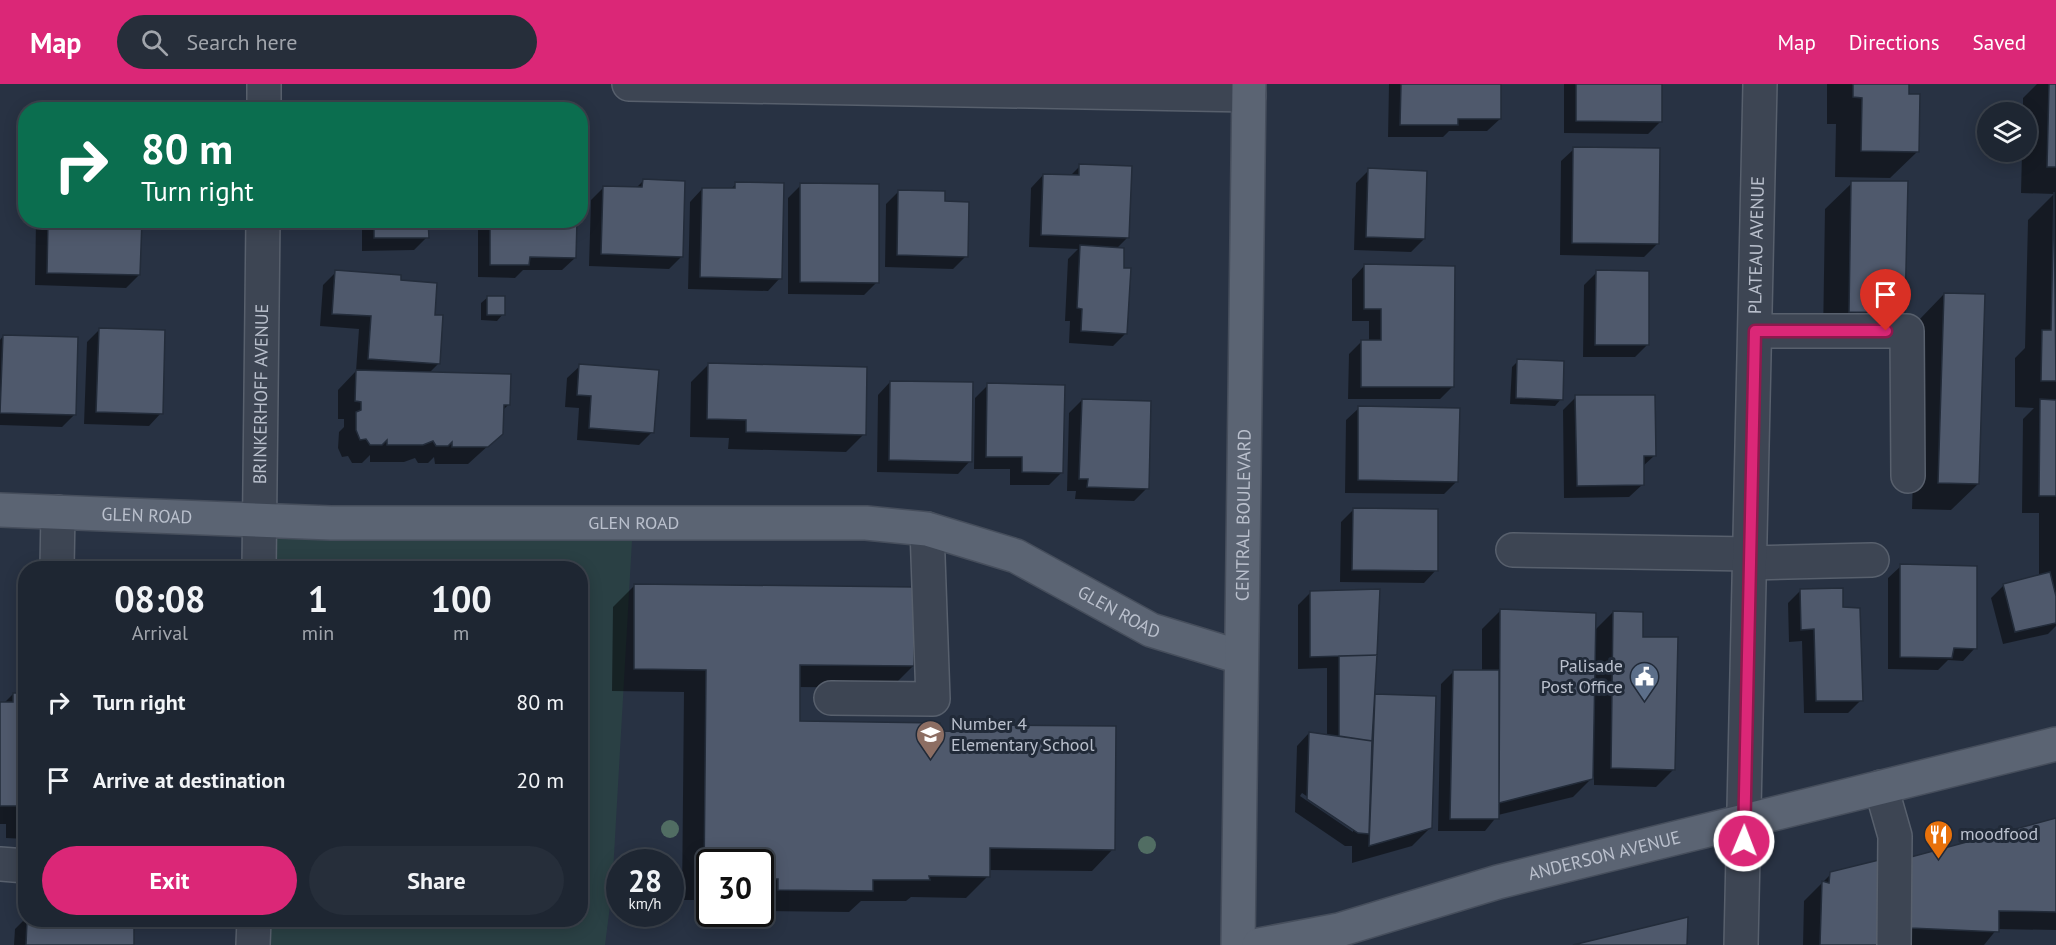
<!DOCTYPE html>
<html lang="en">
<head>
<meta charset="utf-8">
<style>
	:root { --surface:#1e2632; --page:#262e3a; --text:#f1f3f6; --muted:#a1a5ac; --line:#3c434d; --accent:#db2777 }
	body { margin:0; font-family:"PT Sans",sans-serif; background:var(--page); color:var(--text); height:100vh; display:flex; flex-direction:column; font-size:22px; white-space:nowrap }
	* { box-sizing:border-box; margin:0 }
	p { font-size:20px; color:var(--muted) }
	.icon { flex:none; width:33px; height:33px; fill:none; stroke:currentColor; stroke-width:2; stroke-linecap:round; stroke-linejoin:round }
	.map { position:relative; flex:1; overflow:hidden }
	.drawer { position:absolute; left:18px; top:477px; width:570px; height:366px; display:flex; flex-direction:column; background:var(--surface); border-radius:24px; box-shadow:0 3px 15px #0003,0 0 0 2px var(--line) }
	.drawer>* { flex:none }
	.hud { position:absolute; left:18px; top:18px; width:570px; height:126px; border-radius:24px; box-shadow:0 3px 15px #0003,0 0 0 2px var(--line); background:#0b6e4f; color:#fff; overflow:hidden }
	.controls { position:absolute; left:1977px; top:18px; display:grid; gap:12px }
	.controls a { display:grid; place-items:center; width:60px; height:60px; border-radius:50%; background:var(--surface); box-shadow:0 3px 15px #0003,0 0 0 2px var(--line); font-size:30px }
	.speed { position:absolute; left:606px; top:765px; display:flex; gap:12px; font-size:30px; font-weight:700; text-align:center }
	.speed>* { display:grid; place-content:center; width:78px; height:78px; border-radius:50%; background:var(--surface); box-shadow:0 3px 15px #0003,0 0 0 2px var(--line); line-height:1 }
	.speed small { font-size:15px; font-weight:400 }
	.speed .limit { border:3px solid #111; border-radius:9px; background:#fff; color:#111 }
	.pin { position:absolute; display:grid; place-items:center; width:51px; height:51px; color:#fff; margin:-62px -26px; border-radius:50% 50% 50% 0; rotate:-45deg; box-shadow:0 0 6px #0007 }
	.pin .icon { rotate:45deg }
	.me { position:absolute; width:66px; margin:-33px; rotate:1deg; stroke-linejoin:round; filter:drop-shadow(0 0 4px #0008) }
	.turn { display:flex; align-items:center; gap:21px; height:126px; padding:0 24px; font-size:27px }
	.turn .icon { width:78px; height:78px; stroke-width:2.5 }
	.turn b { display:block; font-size:42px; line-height:51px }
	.eta { display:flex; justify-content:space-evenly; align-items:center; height:102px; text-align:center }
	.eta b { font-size:36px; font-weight:600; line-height:42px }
	.primary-button { display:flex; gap:12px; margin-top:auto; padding:12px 24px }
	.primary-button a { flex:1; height:69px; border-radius:36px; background:var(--accent); color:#fff; font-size:24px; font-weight:600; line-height:69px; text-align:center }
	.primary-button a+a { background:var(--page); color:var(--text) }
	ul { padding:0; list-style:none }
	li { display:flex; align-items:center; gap:18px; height:78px; padding:0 24px }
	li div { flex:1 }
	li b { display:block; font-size:22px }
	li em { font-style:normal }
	header { display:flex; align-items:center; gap:36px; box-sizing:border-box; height:84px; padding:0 30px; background:var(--accent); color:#fff }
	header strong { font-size:28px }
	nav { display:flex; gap:33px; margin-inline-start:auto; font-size:21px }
	.search { width:420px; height:54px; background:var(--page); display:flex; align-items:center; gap:15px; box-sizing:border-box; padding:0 21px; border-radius:33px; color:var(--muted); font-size:22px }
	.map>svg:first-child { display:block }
	.green { fill:#2a4044 }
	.shadow { fill:#0007; fill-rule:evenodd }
	.building { fill:#4f596c; stroke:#232c3a; stroke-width:1.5 }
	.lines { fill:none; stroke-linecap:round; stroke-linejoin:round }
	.minor-casing { stroke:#58606d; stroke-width:36 }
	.major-casing { stroke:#464e5c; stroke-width:36 }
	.minor { stroke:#3d4553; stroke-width:33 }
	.major { stroke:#5b6473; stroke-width:33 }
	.tree { fill:#516d63 }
	.route-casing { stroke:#8e194d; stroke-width:15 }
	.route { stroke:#db2777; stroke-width:10 }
	.labels { text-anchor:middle; stroke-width:6; stroke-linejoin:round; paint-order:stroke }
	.street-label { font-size:18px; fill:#bac0cd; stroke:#212a38 }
	.poi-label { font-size:18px; fill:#bac0cd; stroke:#212a38; text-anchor:start }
</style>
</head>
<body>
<header>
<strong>Map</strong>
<div class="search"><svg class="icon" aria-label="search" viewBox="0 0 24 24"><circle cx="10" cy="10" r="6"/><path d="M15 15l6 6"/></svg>Search here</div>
<nav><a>Map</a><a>Directions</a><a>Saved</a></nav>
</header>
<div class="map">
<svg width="2056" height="861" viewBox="0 0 2056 861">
	<rect width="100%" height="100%" fill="#283243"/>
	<path class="green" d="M260,435l373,4 -21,367 -7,55h-352l1,-25h326v-352h-321z"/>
	<path class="shadow" d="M1389,0h110l1,35 -13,12h-38l-6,6h-55z
		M1564,0h97l-1,38 -12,12 -84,-1z
		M1827,0h81l9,68 -27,26 -55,-1 1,-53h-9z
		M2037,0h19v542l-8,8 -45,10 -12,-46 13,-13 35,-8v-64h-17l1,-94 11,-11 -19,-1v-49l10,-10 3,-128 26,-26 -33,-1 1,-41h4v-40h-3v-14z
		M1574,65l83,95 -13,13 -84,-2 1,-94z
		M1080,82l48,71 -12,12 10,84 -13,13 -44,-3 1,-22h-5l3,-62 10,-10 -49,-2 2,-59 12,-13 27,1z
		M1369,86l55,69 -13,13 -57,-2 2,-67z
		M643,97l38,76 -12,12 -80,-3 2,-66 13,-13 32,1z
		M1852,99l51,130 -27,26 -53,-1 2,-129z
		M736,100l44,94 -12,13 -80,-2 2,-87 12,-13 28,1z
		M801,101l76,97 -13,13 -76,-1v-96z
		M899,107l45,11 22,54 -13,13 -68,-2 1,-63z
		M36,136h104l-1,55 -13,13 -91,-3z
		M362,136h65v17l-13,13 -52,1z
		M478,136h97v38l-13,12h-39l-8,8 -37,-1z
		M1364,182l88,121 -12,12h-92l1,-45 13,-13h7v-20h-17v-42z
		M336,188l64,10 34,34 5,47 -10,10 80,31 -7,7 -1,23 -33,30h-33l-1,-7 -6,6h-10l-3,-5 -11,4h-34v-7l-8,8h-10l-4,-7 -6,1 -4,-9 1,-16 5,-5v-8h-6v-29l18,-19 3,-42 -39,-3 3,-41z
		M1597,188l51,72 -13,13h-52l1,-72z
		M1944,210l34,190 -27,26 -39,-1 6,-188z
		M488,213l15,17 -6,7 -16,-1v-17z
		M100,245l61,84 -12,13 -65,-2 3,-82z
		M3,252l72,78 -13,13 -62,-2v-85z
		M1518,277l43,38 -6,7 -45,-2 2,-37z
		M709,280l155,70 -18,18 -118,-3 1,-11 -39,-1 1,-55z
		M580,282l72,66 -13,13 -62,-5 2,-32 -14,-1 2,-29z
		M890,298l80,79 -12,13 -81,-2 1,-77z
		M988,301l74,87 -13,13h-39v-16h-36l1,-71z
		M1576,313l78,59 -12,11v18l-13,12 -65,1 -1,-88z
		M1082,316l65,88 -13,13 -59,-2 1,-8h-9l2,-78z
		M1359,324l98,73 -13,13 -99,-1 1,-73z
		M1354,425l82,61 -12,13 -84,-1 1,-60z
		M1901,482l74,82 -12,13 -15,-1 -10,10 -50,-1v-91z
		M635,501l278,81 -22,22 -93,-1v36l139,10h44l7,-7 125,123 -21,22 -104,-1v6l-22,22 -55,-1 -5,4h-45l-12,11 -89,-1v-49h-50v38h-28l2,-208 -72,-1 1,-84z
		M1801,506l41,18 19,92 -13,13h-44l-2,-72 -13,1 -1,-39z
		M1311,508l63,103 61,2 -5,131 -18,18 -60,17v-17h-7l-50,-34 2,-66 12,-13 18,3v-68l-29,1v-64zM1302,709l51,35v4l-53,-36z
		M1500,527l94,20 19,-19 28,26 33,131 -18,18 -62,-2v-9l-21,21 -75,18 -13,16h-47l3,-147 13,-13h28v-42z
		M13,610l13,1v144l-20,-1v-14h-6v-121h4z
		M2056,736v110l-59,-1 -13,16h-91l-4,-68z
		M1831,790l50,71h-78l1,-44z
		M26,834l107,2 -1,25h-118l1,-16z"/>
	<path class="building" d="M1401,0h100v35h-43v6h-58z
		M1576,0h86v38l-86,-1z
		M1853,0h56v10h11l-1,58 -58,-1 1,-53 -9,-1z
		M2049,0h7v83h-9z
		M1573,63l87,1 -1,96 -87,-1z
		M1079,80l53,2 -3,72 -88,-3 2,-61 36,1z
		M1368,84l59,3 -2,68 -59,-2z
		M643,95l42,2 -2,76 -82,-3 2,-68 39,1z
		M1851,97h57l-3,132 -56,-1z
		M735,98l49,1 -2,96 -82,-2 2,-89h33z
		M800,99l79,1v99l-79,-1z
		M898,106l47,1v10l24,1 -1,55 -71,-2z
		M2054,108l2,189h-15l1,-51h9z
		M48,136h94l-2,55 -93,-2z
		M374,136h54l1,18h-55z
		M490,136h87l-1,38 -46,-1 -1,8h-39z
		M1080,161l44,3v20h7l-4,66 -46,-3 1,-22 -5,-1z
		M1364,180l91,2 -1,121h-93v-47h20v-31h-17z
		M335,186l66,5v5l36,3 -2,32h8l-3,49 -72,-5 3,-43 -39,-2z
		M1596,186l53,1v74h-54z
		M1944,209l41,1 -6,190 -41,-1z
		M487,212h18v19h-18z
		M99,244l66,2 -2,84 -67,-2z
		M3,251l75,2 -2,78 -76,-2z
		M1517,275l47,2 -1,39 -47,-2z
		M708,279l159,4 -1,68 -120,-3v-12l-39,-1z
		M579,280l80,6 -5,63 -65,-5 2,-32 -14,-1z
		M356,286l155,4 -1,31h-6l-1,29 -15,13h-36v-5l-4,4h-12l-3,-5 -10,4h-36v-5l-5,5h-12l-4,-6 -6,1 -4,-10v-18l5,-2v-8l-6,-1z
		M890,297l83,1 -1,80 -83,-2z
		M987,299l78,2 -2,88 -41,-1v-15h-36z
		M1575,311h80l1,61h-12v29l-67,1z
		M1082,315l69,2 -2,88 -62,-2 1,-8h-9z
		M2040,315l16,1v96h-17z
		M1358,322l102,2 -2,74 -100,-2z
		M1353,424l85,1v62l-86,-1z
		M1900,480l77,2v83l-23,-1 -2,10 -52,-1z
		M2050,488l6,24v27l-41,9 -12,-48z
		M634,500l281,3 -1,79 -114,-1v56l140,2 -1,8 49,1v-7l128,1 -1,124 -125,-2v29l-61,-1 1,4h-57v11l-95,-1v-11h-18v-17h-50v17h-6l2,-209 -72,-1z
		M1843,504v19l17,1 3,93h-47l-2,-72 -13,1 -1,-41z
		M1380,505l-3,66 -67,2v-66z
		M1500,525l96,4 -3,166 -94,24z
		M1613,527l30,1v25h35l-3,133 -64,-2z
		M1377,571l-5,86 -33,-5v-80z
		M1453,586h46v149h-49z
		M13,609h13v128l-3,-1v-14h-23v-104h13z
		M1375,610l61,2 -4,132 -63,18z
		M1309,648l63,9 -3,93 -11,-1 -51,-34z
		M2056,734v94l-57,-1v21l-89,-4 -3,-70z
		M1883,775v86h-63l2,-64 7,2 1,-11z
		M1688,833l-1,28h-114z
		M27,836h107v25h-108z"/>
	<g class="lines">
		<defs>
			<g id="minor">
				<path d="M629,0l620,11"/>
				<path d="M264,26v-26"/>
				<path d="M1755,247h152l1,145"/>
				<path d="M1513,466l237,4"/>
				<path d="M1750,479l122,-3"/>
				<path d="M57,484l1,-56"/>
				<path id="s1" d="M259,484l4,-348"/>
				<path d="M831,614l102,1 -6,-170"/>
				<path d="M1881,703l14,49 -1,109"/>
				<path d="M0,780l26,2"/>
				<path d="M253,861l1,-25"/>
				<path id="s2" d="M1741,861l19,-861"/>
			</g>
			<g id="major">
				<path id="s3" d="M0,426l331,13h535l61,6 89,27 135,74 89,27"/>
				<path id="s4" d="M1238,861l11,-861"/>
				<path id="s5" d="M1259,861l80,-15 159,-48 558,-138"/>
			</g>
		</defs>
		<use href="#minor" class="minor-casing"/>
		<use href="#major" class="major-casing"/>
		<use href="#minor" class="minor"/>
		<use href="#major" class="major"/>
	</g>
	<g class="tree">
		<circle cx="670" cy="745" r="9"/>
		<circle cx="1147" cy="761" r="9"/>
	</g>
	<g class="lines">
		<defs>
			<path id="route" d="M1744,757l11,-510h131"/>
		</defs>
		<use href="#route" class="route-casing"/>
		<use href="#route" class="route"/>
	</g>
	<defs>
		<symbol id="civic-pin" viewBox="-11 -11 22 30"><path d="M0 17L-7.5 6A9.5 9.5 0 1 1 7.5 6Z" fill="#5c6f8a" stroke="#212a38"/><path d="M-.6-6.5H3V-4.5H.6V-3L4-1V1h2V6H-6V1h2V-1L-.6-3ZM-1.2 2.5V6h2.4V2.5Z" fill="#fff"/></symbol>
		<symbol id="school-pin" viewBox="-11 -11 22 30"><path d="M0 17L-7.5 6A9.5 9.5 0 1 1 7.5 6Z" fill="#8d6e63" stroke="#212a38"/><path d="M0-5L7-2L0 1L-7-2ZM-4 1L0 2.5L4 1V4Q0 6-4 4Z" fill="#fff"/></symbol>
		<symbol id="restaurant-pin" viewBox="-11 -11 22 30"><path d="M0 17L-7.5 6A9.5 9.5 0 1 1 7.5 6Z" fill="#e8710a" stroke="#212a38"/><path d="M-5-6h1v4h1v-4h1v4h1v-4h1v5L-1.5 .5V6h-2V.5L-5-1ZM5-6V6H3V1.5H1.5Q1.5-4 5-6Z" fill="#fff"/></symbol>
	</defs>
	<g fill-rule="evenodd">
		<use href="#civic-pin" x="1628" y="576" width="33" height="45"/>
		<use href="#school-pin" x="914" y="634" width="33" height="45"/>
		<use href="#restaurant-pin" x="1922" y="734" width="33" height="45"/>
	</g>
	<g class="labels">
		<g class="street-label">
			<text dy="6" stroke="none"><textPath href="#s2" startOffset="700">PLATEAU AVENUE</textPath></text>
			<text dy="6" stroke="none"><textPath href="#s1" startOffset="174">BRINKERHOFF AVENUE</textPath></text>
			<text dy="6" stroke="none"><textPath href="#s4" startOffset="430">CENTRAL BOULEVARD</textPath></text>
			<text dy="6" stroke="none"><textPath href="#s3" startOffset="147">GLEN ROAD</textPath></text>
			<text dy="6" stroke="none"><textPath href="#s3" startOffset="634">GLEN ROAD</textPath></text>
			<text dy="6" stroke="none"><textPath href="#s3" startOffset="1138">GLEN ROAD</textPath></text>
			<text dy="6" stroke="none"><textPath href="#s5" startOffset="357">ANDERSON AVENUE</textPath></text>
		</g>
		<g class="poi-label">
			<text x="1623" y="588" text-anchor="end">Palisade<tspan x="1623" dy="21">Post Office</tspan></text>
			<text x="951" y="646">Number 4<tspan x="951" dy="21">Elementary School</tspan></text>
			<text x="1960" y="756">moodfood</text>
		</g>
	</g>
</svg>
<div class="controls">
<a><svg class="icon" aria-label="layers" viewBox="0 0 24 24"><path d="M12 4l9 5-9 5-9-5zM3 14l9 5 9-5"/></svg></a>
</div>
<div class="speed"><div>28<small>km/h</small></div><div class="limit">30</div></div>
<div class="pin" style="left:1886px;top:247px;background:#d93025"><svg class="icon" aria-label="arrive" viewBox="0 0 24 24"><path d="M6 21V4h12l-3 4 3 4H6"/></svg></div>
<svg class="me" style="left:1744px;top:757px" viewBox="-20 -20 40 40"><circle r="17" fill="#db2777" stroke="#fff" stroke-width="3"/><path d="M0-11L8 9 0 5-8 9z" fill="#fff"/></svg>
<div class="hud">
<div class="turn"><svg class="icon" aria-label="right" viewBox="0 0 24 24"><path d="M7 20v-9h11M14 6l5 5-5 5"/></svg><div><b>80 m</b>Turn right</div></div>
</div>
<section class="drawer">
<div class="eta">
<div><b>08:08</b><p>Arrival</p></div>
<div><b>1</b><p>min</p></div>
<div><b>100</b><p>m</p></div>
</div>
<ul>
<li><svg class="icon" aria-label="right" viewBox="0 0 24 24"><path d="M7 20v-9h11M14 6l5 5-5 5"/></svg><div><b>Turn right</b></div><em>80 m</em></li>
<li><svg class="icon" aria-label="arrive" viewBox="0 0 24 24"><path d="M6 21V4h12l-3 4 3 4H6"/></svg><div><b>Arrive at destination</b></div><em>20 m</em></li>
</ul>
<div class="primary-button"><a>Exit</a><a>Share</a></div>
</section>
</div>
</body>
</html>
